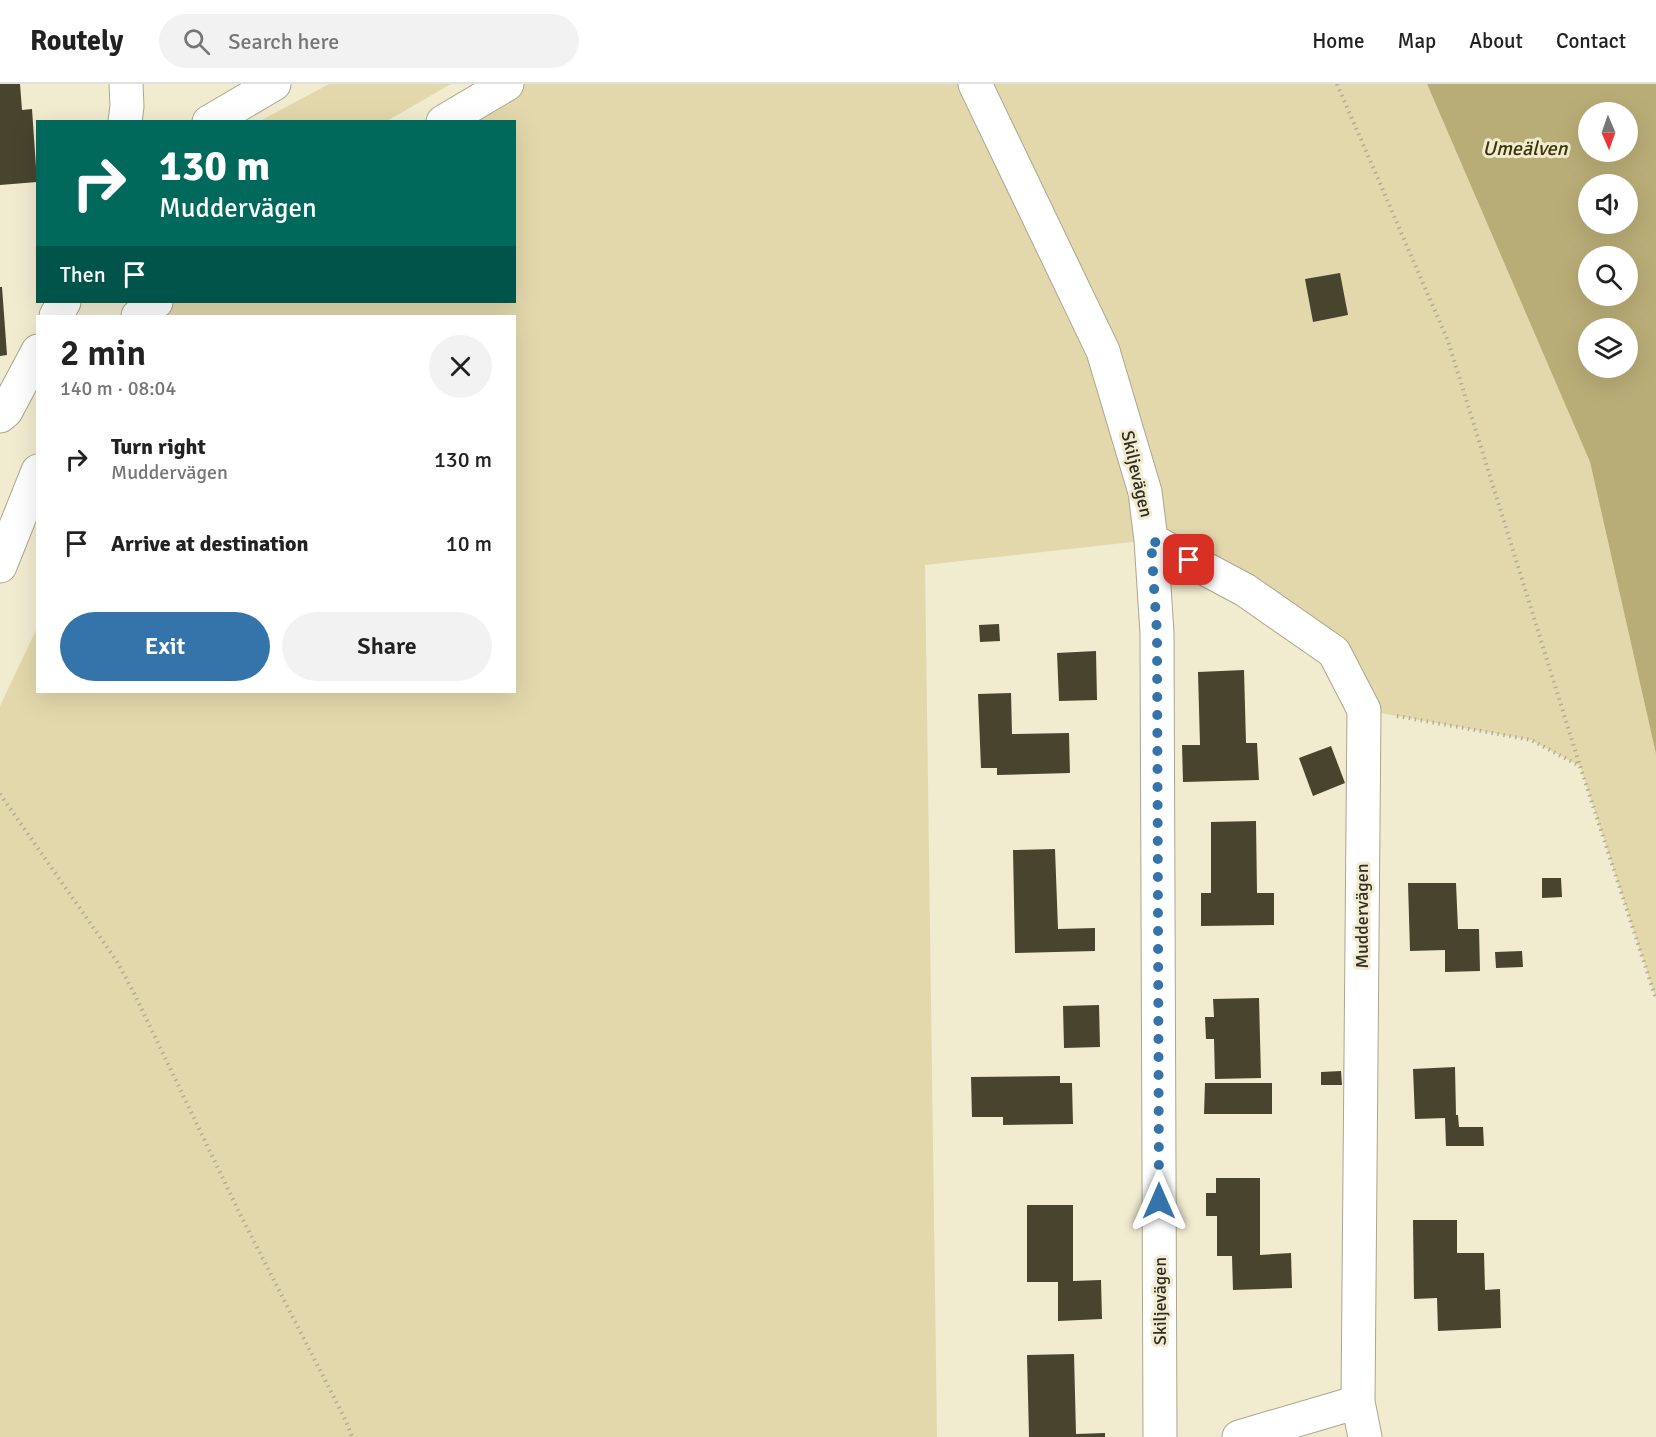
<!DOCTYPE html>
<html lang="en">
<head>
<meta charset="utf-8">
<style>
	:root { --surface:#fff; --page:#f2f2f2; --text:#222; --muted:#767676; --line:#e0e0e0; --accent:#3474ab }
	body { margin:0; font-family:Signika,sans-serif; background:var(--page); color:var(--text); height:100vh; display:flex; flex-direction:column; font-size:22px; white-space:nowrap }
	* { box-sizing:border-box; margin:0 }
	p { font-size:20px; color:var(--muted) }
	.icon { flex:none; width:33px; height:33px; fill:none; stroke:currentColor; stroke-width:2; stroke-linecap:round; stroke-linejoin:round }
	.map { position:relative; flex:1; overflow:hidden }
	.sheet { position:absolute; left:36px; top:231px; width:480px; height:378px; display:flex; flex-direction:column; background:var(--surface); border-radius:0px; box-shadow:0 6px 24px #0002 }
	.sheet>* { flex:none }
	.top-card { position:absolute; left:36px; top:36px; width:480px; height:183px; border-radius:0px; box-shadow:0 6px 24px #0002; background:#00695c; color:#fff; overflow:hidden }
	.needle { width:39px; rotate:178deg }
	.tools { position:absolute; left:1578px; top:18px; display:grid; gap:12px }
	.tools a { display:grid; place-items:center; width:60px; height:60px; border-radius:50%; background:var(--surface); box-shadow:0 6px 24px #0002; font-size:30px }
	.pin { position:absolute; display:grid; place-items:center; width:51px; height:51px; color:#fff; margin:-26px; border-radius:12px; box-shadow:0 3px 9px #0006 }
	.me { position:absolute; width:66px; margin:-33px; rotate:0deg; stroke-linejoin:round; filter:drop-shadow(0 0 4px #0008) }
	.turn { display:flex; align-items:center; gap:21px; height:126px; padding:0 24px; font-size:27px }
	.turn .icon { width:78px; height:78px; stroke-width:2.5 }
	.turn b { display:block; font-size:42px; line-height:51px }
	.then { display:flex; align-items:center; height:57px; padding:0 24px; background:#0003; gap:12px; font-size:22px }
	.round { display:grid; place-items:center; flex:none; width:63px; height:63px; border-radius:32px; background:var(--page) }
	.summary { display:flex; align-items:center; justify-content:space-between; height:102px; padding:0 24px }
	h1 { font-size:36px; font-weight:600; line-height:45px }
	.button { display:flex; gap:12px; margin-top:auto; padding:12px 24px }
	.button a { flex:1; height:69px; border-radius:36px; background:var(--accent); color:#fff; font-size:24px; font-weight:600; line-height:69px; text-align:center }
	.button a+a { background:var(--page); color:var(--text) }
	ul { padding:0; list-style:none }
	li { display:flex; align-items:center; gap:18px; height:84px; padding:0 24px }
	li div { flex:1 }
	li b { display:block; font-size:22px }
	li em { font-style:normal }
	header { display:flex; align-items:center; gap:36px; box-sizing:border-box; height:84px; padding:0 30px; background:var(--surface); border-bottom:2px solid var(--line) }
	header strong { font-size:28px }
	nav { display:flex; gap:33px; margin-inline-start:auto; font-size:21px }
	.search { width:420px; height:54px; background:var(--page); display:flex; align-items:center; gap:15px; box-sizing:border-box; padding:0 21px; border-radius:33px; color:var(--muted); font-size:22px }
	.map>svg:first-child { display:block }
	.green { fill:#e2d8ab }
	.water { fill:#b9ad77; fill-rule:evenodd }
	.building { fill:#49442e }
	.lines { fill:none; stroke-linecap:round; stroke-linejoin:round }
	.minor-casing { stroke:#aba68d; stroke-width:35 }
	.path { stroke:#b1ad97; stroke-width:4; stroke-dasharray:1.5 4.5; stroke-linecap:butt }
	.minor { stroke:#fff; stroke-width:33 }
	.route { stroke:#3474ab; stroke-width:10; stroke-dasharray:0 18 }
	.labels { text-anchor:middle; stroke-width:6; stroke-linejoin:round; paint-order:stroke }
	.street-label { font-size:18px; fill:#302e24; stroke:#f1ebd0 }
	.water-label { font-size:20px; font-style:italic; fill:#3e3407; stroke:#f1ebd0 }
</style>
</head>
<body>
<header>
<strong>Routely</strong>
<div class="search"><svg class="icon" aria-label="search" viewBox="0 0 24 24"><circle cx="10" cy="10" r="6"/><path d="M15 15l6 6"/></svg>Search here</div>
<nav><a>Home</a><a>Map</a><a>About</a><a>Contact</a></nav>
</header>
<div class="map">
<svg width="1656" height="1353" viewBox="0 0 1656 1353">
	<rect width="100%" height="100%" fill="#f1ebd0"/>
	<path class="green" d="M329,0h122l-64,37h-127z
		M507,0h920l163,378 66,292v245l-76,-233 -49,-26 -167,-30 -30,-58 -183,-112 -226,25 12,872h-937v-731l37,-78 1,64h476v-376h-376l18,-14h358v-180l-71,-1z"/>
	<path class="water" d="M1427,0h229v670l-66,-292zM1588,28h40v40h-40zM1588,100h40v40h-40zM1588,172h40v40h-40zM1588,244h40v40h-40z"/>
	<path class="building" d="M0,0h20l2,26 10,-1 5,73 -37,3z
		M1340,189l8,42 -35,7 -8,-43z
		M0,203h2l5,68 -7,1z
		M999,540l1,17 -20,1 -1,-17z
		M1096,567l1,49 -38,1 -2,-48z
		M1244,586l2,73h11l2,37 -76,2 -1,-37h18l-2,-73z
		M1011,609l1,41 57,-1 1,40 -73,2v-7h-16l-3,-74z
		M1331,662l14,37 -32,13 -14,-38z
		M1256,737l1,72h17v32l-73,1v-33h10v-71z
		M1055,765l3,80 37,-1v23l-80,2 -2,-103z
		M1542,794h19l1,19 -20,1z
		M1408,799h48l2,46h21l1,42 -35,1v-22l-35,1z
		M1522,867l1,16 -27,1 -1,-16z
		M1259,914l2,80 -46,1 -1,-40h-8l-1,-22h9l-1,-18z
		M1099,921l1,42 -36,1 -1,-42z
		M1455,983l1,48h2l1,12h24l1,19h-38l-1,-28 -30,1 -2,-50z
		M1341,987l1,14h-21v-13z
		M1060,992v7h12l1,41 -70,1v-8h-31l-1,-40z
		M1205,999h67v31h-68z
		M1216,1094h44v77l31,-2 1,35 -59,2 -1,-34h-15v-40h-11v-23h10z
		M1027,1121h46v76l28,-1 1,39 -44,2v-39h-31z
		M1413,1136h44v33h27l1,37 15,-1 1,39 -63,3 -1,-33 -23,1z
		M1074,1270l2,80 29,-1v4h-76l-2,-82z"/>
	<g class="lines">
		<defs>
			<path id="minor" d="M975,0l128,267 42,141 6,48 6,93 3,804
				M125,38l2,-16 -1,-22
				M209,38l65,-38
				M443,38l64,-38
				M56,232l8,-14
				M138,232l18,-14
				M0,332l6,-5 32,-60
				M1151,456l94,50 89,62 30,58 -6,692 7,35
				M0,482l38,-95
				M1239,1353l119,-35"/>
		</defs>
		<use href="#minor" class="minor-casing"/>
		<path class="path" d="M1337,0l111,257 132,425
			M1397,632l134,24 49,26 76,233
			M0,710l116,166 17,31 107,223 106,207 6,16"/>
		<use href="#minor" class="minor"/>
	</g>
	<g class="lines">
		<path class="route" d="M1159,1117l-2,-568 -6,-93 38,20"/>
	</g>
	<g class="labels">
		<g class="street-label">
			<text transform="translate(1137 390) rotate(77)" y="6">Skiljevägen</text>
			<text transform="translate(1362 832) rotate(-90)" y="6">Muddervägen</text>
			<text transform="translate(1160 1217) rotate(-90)" y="6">Skiljevägen</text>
		</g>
		<g class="water-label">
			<text x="1525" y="71">Umeälven</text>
		</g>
	</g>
</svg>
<div class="tools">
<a><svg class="needle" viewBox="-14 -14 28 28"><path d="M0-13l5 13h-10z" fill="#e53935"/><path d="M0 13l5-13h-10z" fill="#767676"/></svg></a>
<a><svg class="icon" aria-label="sound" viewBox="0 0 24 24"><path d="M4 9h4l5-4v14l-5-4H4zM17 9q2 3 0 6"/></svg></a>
<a><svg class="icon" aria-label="search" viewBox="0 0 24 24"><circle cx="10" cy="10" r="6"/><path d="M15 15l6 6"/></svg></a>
<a><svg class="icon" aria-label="layers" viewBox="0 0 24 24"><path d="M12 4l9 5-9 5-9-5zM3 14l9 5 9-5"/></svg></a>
</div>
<div class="pin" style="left:1189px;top:476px;background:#d93025"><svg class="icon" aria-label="arrive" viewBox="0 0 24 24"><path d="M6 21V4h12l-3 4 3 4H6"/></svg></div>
<svg class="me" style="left:1159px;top:1117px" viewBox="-20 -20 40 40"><path d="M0-17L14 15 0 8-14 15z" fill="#3474ab" stroke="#fff" stroke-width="4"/></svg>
<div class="top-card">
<div class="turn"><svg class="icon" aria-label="right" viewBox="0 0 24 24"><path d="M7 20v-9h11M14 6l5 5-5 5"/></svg><div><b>130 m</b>Muddervägen</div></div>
<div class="then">Then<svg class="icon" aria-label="arrive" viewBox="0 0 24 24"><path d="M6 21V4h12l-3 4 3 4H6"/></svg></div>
</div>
<section class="sheet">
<div class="summary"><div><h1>2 min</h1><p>140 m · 08:04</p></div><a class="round"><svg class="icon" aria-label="close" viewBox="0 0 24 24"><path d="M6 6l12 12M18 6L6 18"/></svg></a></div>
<ul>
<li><svg class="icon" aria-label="right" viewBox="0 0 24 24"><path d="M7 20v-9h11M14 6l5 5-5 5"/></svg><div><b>Turn right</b><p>Muddervägen</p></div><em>130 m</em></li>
<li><svg class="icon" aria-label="arrive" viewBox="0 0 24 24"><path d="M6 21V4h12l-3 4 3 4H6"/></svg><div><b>Arrive at destination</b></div><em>10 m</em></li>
</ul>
<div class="button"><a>Exit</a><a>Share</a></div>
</section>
</div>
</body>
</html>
